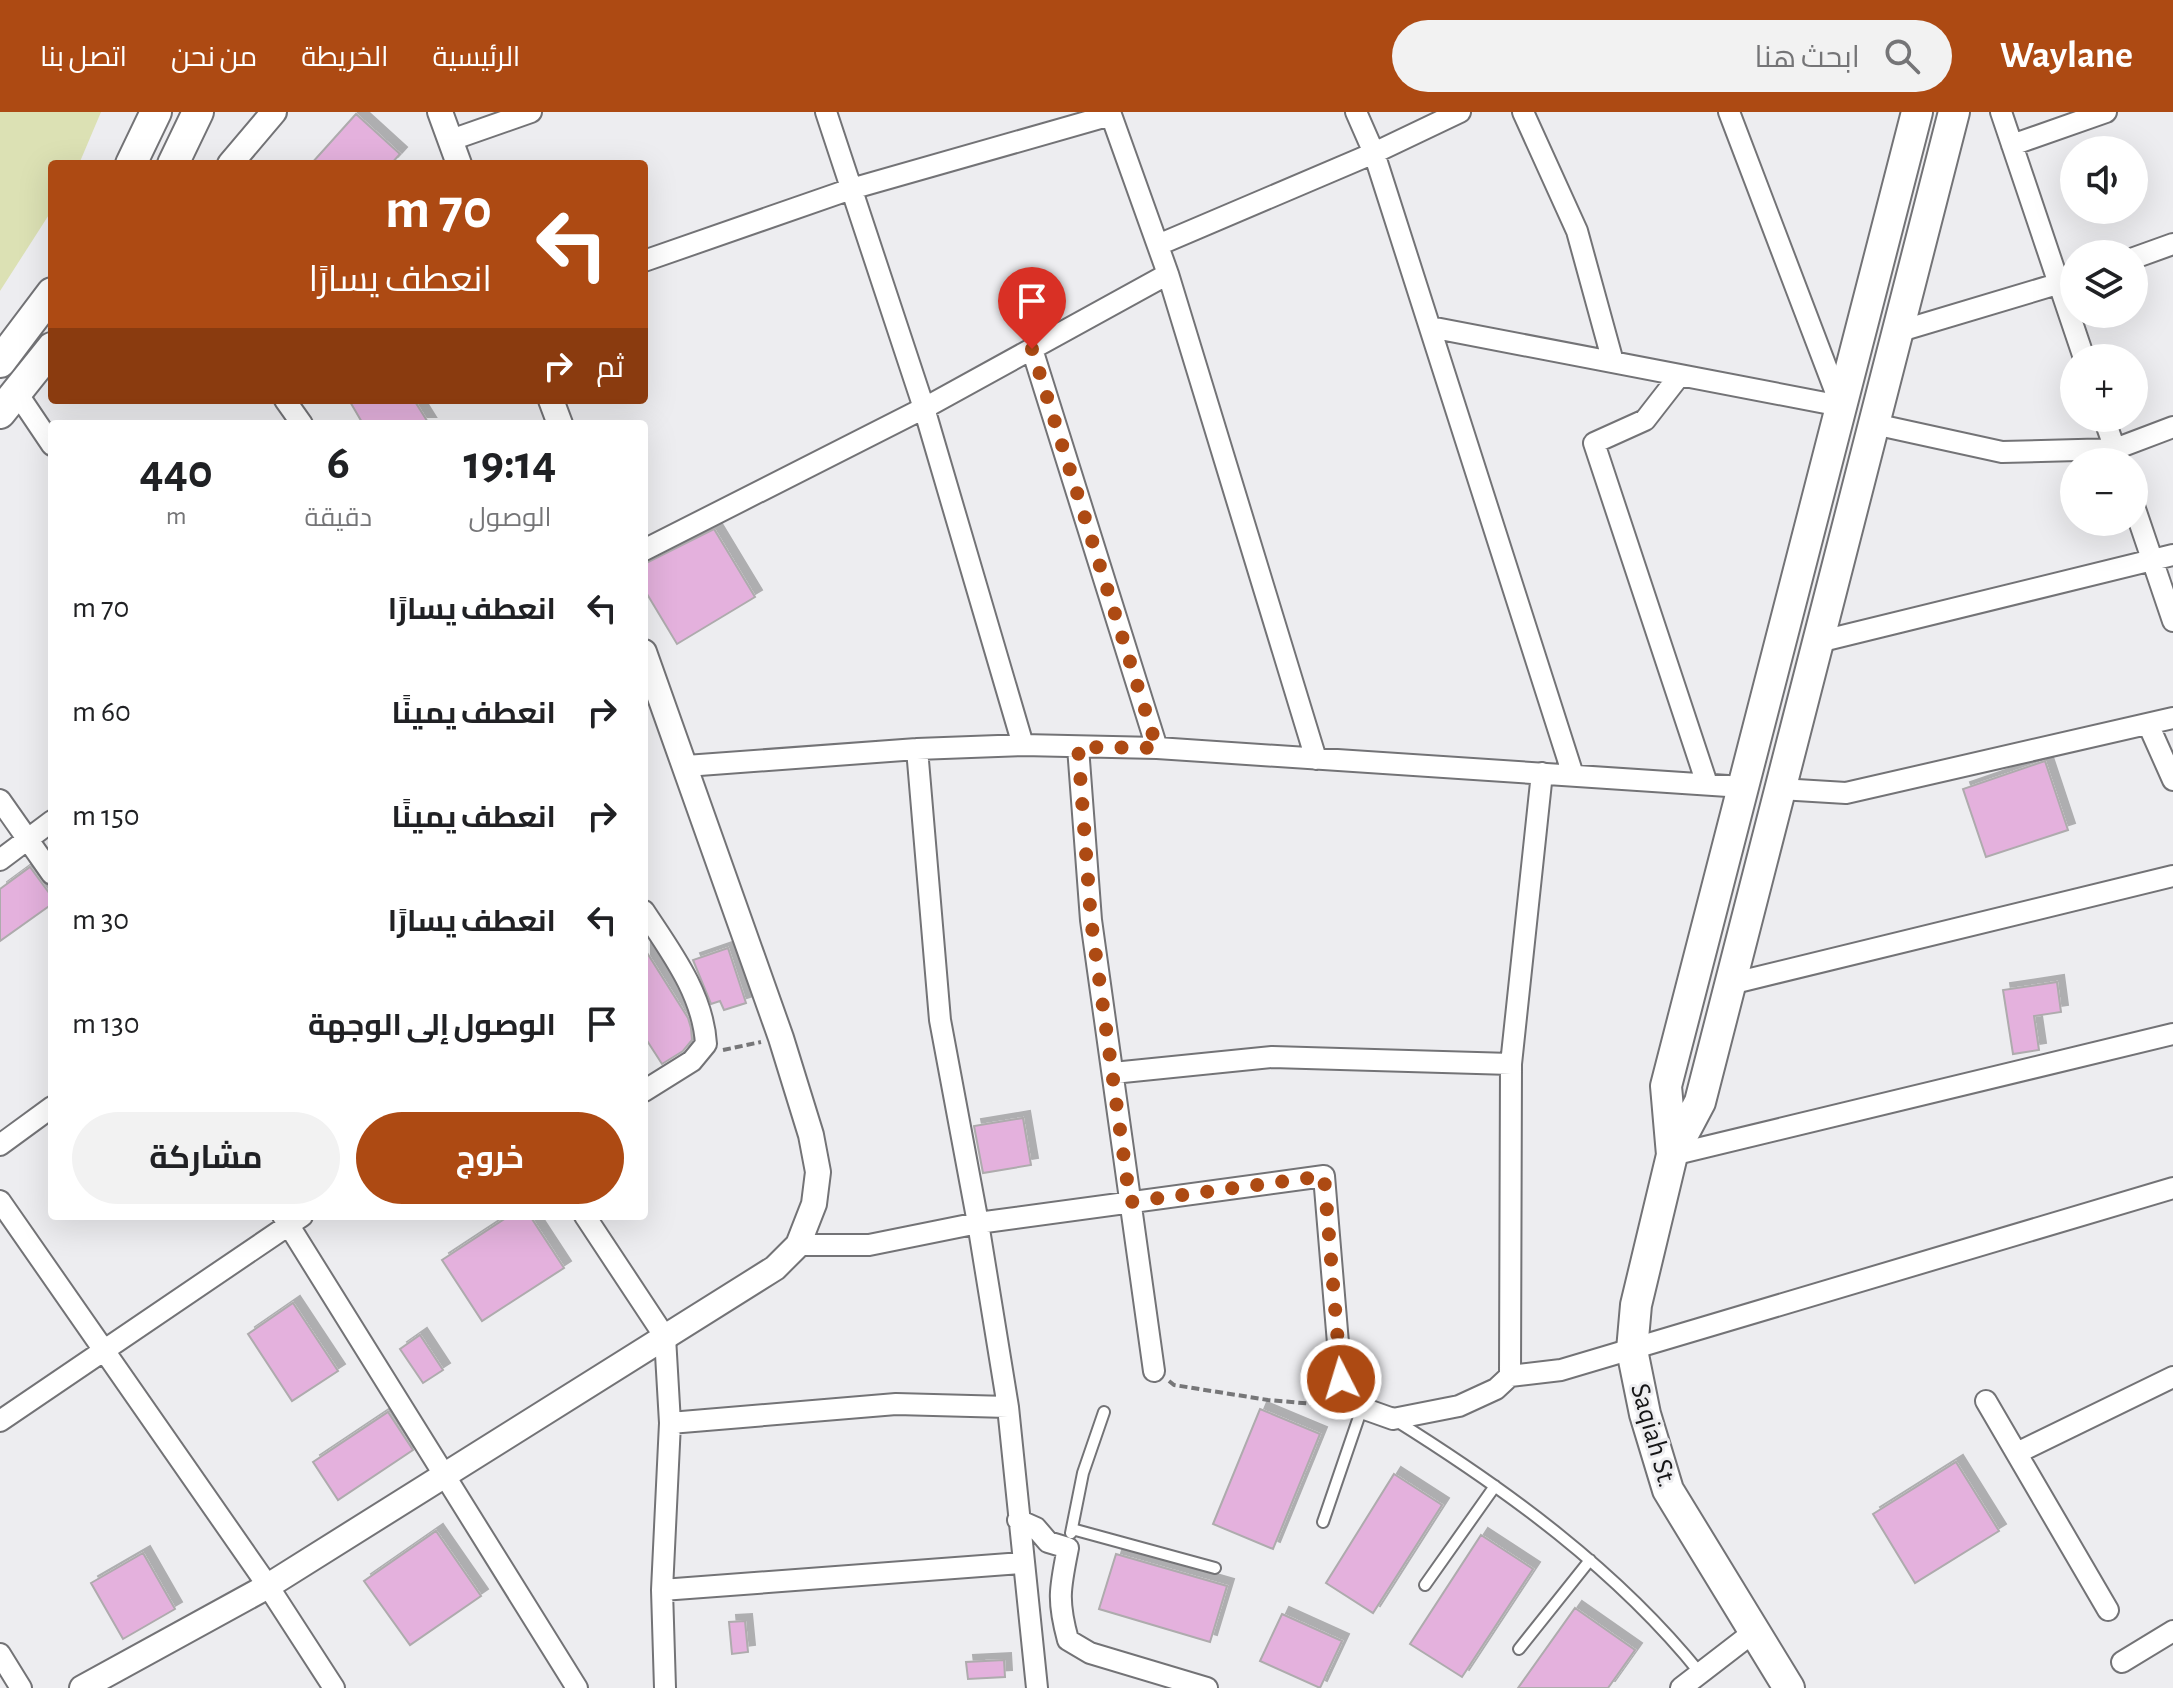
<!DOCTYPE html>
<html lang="ar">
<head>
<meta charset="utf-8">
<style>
	:root { --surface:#fff; --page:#f2f2f2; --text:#202124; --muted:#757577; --accent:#ad4a13 }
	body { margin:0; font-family:"Alegreya Sans",Cairo,sans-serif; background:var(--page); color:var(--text); direction:rtl; height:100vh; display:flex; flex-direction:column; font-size:30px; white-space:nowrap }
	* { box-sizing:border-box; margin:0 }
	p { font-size:26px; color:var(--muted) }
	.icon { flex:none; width:44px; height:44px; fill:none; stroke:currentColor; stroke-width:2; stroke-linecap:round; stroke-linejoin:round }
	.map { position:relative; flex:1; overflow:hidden; direction:ltr }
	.drawer { position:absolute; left:48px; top:308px; width:600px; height:800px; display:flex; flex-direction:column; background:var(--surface); border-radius:8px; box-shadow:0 8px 32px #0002; direction:rtl }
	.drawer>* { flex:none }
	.top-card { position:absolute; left:48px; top:48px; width:600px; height:244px; border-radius:8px; box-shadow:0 8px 32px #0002; direction:rtl; background:#ad4a13; color:#fff; overflow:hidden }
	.fabs { position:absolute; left:2060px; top:24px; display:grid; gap:16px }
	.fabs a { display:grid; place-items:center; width:88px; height:88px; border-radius:50%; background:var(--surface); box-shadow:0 8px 32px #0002; font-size:40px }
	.pin { position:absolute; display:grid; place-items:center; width:68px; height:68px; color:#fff; margin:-82px -34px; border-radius:50% 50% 50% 0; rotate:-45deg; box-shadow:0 0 8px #0007 }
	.pin .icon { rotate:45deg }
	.me { position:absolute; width:88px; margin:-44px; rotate:355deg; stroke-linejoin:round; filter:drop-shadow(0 0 6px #0008) }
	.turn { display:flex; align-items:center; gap:28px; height:168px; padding:0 24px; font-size:36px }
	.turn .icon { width:104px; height:104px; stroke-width:2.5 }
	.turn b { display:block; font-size:56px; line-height:68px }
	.then { display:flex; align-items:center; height:76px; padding:0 24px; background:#0003; gap:16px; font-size:30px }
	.eta { display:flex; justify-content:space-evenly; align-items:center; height:136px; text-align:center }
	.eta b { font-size:48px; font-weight:700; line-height:56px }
	.button { display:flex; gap:16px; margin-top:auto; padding:16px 24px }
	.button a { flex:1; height:92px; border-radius:48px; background:var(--accent); color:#fff; font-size:32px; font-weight:700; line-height:92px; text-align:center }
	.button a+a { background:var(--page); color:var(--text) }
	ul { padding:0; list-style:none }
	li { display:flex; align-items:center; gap:24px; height:104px; padding:0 24px }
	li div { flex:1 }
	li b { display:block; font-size:30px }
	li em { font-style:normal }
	header { display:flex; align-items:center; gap:48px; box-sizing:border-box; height:112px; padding:0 40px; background:var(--accent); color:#fff }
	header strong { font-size:38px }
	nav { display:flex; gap:44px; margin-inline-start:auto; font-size:28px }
	.search { width:560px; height:72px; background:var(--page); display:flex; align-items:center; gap:20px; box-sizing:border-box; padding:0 28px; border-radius:44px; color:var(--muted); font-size:30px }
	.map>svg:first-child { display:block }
	.green { fill:#dce1b4 }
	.building { fill:#e4b1dd; stroke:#aeabad; stroke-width:2; filter:url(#shadow) }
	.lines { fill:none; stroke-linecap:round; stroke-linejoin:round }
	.service-casing { stroke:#737376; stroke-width:14 }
	.minor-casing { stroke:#737376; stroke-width:24 }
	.tertiary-casing { stroke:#737376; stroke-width:28 }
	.primary-casing { stroke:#737376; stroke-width:34 }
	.path { stroke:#767678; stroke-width:4; stroke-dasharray:8 4; stroke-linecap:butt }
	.service { stroke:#fff; stroke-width:10 }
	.minor { stroke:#fff; stroke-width:20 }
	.tertiary { stroke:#fff; stroke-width:24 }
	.primary { stroke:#fff; stroke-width:30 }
	.route { stroke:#ad4a13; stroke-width:14; stroke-dasharray:0 25.2 }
	.labels { text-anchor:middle; stroke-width:6; stroke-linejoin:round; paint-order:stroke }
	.street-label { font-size:28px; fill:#151516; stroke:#ededf0 }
</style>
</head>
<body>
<header>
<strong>Waylane</strong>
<div class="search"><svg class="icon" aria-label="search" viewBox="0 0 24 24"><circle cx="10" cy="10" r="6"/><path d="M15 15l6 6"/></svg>ابحث هنا</div>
<nav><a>الرئيسية</a><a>الخريطة</a><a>من نحن</a><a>اتصل بنا</a></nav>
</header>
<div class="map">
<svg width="2173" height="1576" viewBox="0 0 2173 1576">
	<defs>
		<filter id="shadow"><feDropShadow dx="7" dy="-7" stdDeviation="0" flood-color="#0004"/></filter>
	</defs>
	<rect width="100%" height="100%" fill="#ededf0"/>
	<path class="green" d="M0,0h101l-22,52h-27v46l-52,81z"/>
	<path class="building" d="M356,2l44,40 -9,10h-80z
		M349,288h65l15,24h-66z
		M714,417l41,68 -78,47 -33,-55v-25z
		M2045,649l23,69 -82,27 -23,-68z
		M30,755l22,30v7l-52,37v-52z
		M644,836l44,70 3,10 1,12 -9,11 -21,13 -18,-28z
		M728,836l18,55 -22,7 -4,-9 -9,3 -18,-44z
		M2057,870l4,30 -27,4 5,34 -26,4 -10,-64z
		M1023,1006l8,47 -48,8 -9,-47z
		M509,1104h21l34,52 -82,53 -40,-61z
		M293,1191l45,68 -46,30 -44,-67z
		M420,1223l23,35 -20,13 -23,-34z
		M1260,1297l60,25 -47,115 -60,-25z
		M388,1300l25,38 -75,50 -25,-38z
		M1956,1350l43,69 -84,52 -42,-69z
		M1394,1362l48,31 -69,108 -47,-30z
		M436,1419l45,65 -71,49 -46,-64z
		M1481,1423l52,34 -71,108 -52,-33z
		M143,1441l32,56 -52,30 -32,-56z
		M1116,1442l111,32 -17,56 -111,-33z
		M1575,1496l60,42 -27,38h-90z
		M1282,1502l60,27 -22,47 -60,-27z
		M745,1509l3,31 -16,2 -3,-32z
		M1004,1548l1,17 -37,2 -2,-17z"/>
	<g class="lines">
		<defs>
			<path id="service" d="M1395,1308c112,70 222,150 305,253
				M1323,1410l39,-114
				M1072,1417l143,39
				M1071,1421l12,-60 21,-61
				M1425,1473l70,-99
				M1519,1537l71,-89"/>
			<path id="minor" d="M826,0l98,296 99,337
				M1110,0l58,162 148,485
				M1356,0l18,41 199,622
				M1523,0l54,119 36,131
				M1729,0l112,294
				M2001,0l83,246
				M451,28l80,-28
				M2012,33l94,-33
				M1158,133l216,-92 86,-41
				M2134,146l39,-14
				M644,149l207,-72 260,-74
				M1430,215l411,79
				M1897,220l177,-53
				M1032,237l125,399
				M1680,263l-35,45 -51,23 113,341
				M17,281l35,52
				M285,288l17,24
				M2104,306l14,40
				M1874,312l128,28 113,-3 58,-22
				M2134,394l39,115
				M644,438l286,-145 238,-131
				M1818,530l355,-87
				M2148,612l25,56
				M1078,635l13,173 63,451
				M917,637l23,271 38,203 30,184 29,281
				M686,654l231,-17 106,-4 134,3 586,39
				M1780,677l66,4 327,-75
				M0,688l52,74
				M0,748l52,-39
				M644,799c27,41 59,83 62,133l-14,17 -48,30
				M1730,872l443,-108
				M1113,961l159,-16 239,7
				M0,1033l52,-38
				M1672,1043l501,-121
				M0,1089l268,385 66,102
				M283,1104l294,472
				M585,1104l80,121 5,86 -8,167 3,98
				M798,1133h71l109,-22 346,-47 17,203 21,29 31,11 66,-13 37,-17 14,-13 51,-6 612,-182
				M1510,1264l1,-312 31,-291
				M1986,1289l122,209
				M0,1309l302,-205
				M670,1311l226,-19 112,3
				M2017,1341l156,-76
				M1018,1408l18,8 12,14 20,6c-8,40 -11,52 0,92l22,13 117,35
				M662,1478l360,-27
				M0,1542l21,34
				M2122,1550l51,-31
				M1681,1576l74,-57"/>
			<path id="tertiary" d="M440,0l19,52
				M230,52l44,-52
				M551,288l9,24
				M82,1576l186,-102 507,-318 23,-23 16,-41 4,-32 -7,-37 -30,-97 -137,-386"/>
			<path id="primary" d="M131,52l25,-52
				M173,52l25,-52
				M0,250l52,-69
				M0,301l52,-65
				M1672,1043l-6,-69 251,-974
				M1789,1576l-121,-198 -23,-76 -13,-64 4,-45 36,-150 28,-53 254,-990"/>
		</defs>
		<use href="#service" class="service-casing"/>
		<use href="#minor" class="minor-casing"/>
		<use href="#tertiary" class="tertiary-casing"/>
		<use href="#primary" class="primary-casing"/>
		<path class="path" d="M723,938l38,-8
			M1169,1269l5,4 94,15 69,6"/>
		<use href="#service" class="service"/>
		<use href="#minor" class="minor"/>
		<use href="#tertiary" class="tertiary"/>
		<use href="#primary" class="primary"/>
	</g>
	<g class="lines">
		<path class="route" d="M1032,237l125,399 -79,-1 13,173 39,282 194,-26 17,203"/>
	</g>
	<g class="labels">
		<g class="street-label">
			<text transform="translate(1655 1323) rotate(74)" y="10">Saqiah St.</text>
		</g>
	</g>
</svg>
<div class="fabs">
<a><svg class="icon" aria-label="sound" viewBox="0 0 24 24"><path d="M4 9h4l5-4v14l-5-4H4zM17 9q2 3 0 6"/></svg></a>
<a><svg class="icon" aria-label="layers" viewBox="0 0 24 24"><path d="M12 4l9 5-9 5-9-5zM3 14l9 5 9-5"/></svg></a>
<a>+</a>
<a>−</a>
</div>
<div class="pin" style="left:1032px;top:237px;background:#d93025"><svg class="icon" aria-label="arrive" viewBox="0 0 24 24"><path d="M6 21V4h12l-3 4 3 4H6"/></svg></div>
<svg class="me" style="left:1341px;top:1267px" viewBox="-20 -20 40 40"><circle r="17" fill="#ad4a13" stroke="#fff" stroke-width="3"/><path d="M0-11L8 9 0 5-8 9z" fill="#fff"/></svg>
<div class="top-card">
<div class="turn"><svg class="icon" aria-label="left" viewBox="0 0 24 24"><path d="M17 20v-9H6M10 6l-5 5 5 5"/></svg><div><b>70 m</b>انعطف يسارًا</div></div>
<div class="then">ثم<svg class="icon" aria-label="right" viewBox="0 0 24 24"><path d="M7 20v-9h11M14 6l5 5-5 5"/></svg></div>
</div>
<section class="drawer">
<div class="eta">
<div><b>19:14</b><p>الوصول</p></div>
<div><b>6</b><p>دقيقة</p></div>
<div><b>440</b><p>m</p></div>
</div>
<ul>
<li><svg class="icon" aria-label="left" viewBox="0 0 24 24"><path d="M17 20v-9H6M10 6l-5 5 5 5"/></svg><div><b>انعطف يسارًا</b></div><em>70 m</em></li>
<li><svg class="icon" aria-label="right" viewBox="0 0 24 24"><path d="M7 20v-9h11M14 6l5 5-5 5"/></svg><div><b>انعطف يمينًا</b></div><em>60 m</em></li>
<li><svg class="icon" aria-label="right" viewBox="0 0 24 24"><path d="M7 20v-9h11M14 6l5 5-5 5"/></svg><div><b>انعطف يمينًا</b></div><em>150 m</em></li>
<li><svg class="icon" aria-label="left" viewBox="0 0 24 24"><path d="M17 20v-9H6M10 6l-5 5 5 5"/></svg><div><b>انعطف يسارًا</b></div><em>30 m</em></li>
<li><svg class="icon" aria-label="arrive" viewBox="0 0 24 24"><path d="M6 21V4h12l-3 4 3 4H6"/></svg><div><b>الوصول إلى الوجهة</b></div><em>130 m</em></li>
</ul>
<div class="button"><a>خروج</a><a>مشاركة</a></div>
</section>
</div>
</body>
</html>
